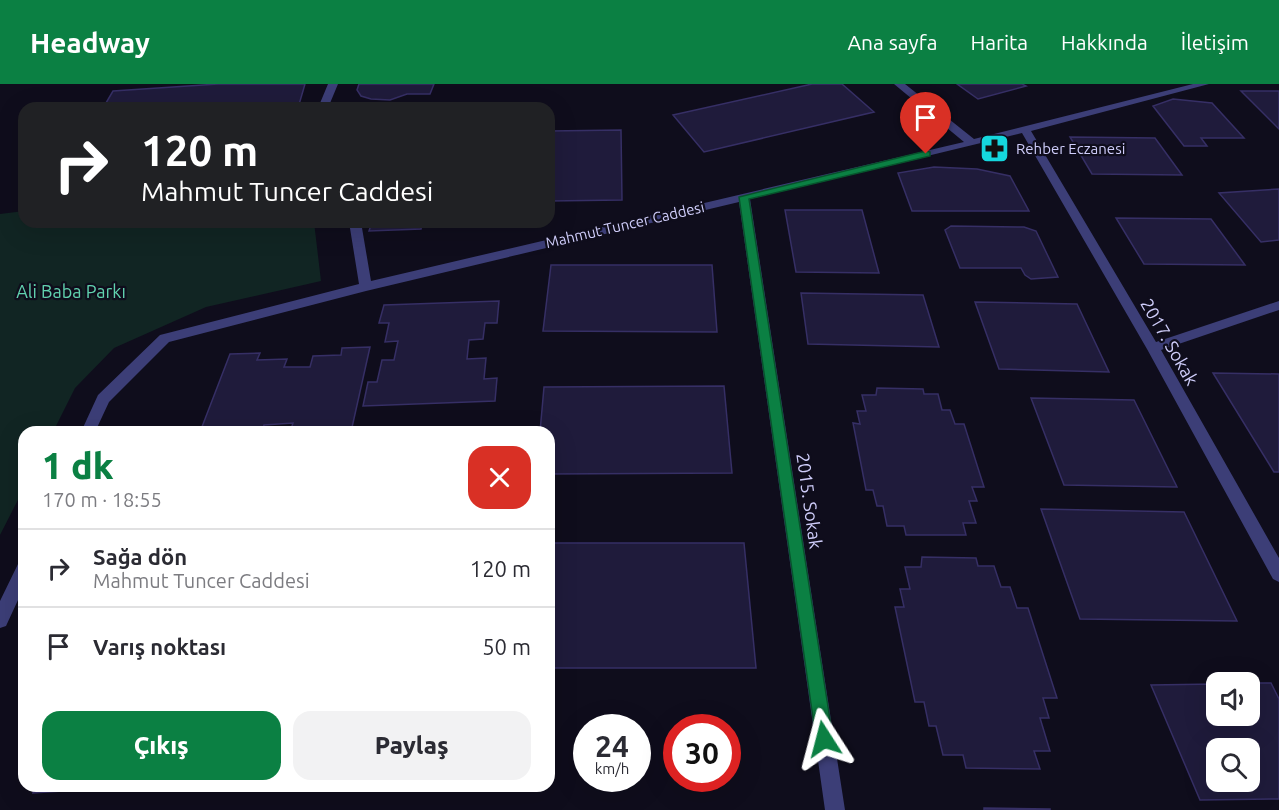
<!DOCTYPE html>
<html lang="tr">
<head>
<meta charset="utf-8">
<style>
	:root { --surface:#fff; --page:#f2f2f3; --text:#2b2b33; --muted:#7c7c81; --line:#e1e1e2; --accent:#0b8043 }
	body { margin:0; font-family:Ubuntu,sans-serif; background:var(--page); color:var(--text); height:100vh; display:flex; flex-direction:column; font-size:22px; white-space:nowrap }
	* { box-sizing:border-box; margin:0 }
	p { font-size:20px; color:var(--muted) }
	.icon { flex:none; width:33px; height:33px; fill:none; stroke:currentColor; stroke-width:2; stroke-linecap:round; stroke-linejoin:round }
	.map { position:relative; flex:1; overflow:hidden }
	.sheet { position:absolute; left:18px; top:342px; width:537px; height:366px; display:flex; flex-direction:column; background:var(--surface); border-radius:18px; box-shadow:0 6px 24px #0002 }
	.sheet>* { flex:none }
	.hud { position:absolute; left:18px; top:18px; width:537px; height:126px; border-radius:18px; box-shadow:0 6px 24px #0002; background:#202124; color:#fff; overflow:hidden }
	.fabs { position:absolute; left:1206px; top:588px; display:grid; gap:12px }
	.fabs a { display:grid; place-items:center; width:54px; height:54px; border-radius:12px; background:var(--surface); box-shadow:0 6px 24px #0002; font-size:30px }
	.speed { position:absolute; left:573px; top:630px; display:flex; gap:12px; font-size:30px; font-weight:700; text-align:center }
	.speed>* { display:grid; place-content:center; width:78px; height:78px; border-radius:50%; background:var(--surface); box-shadow:0 6px 24px #0002; line-height:1 }
	.speed small { font-size:15px; font-weight:400 }
	.speed .limit { border:9px solid #d22; background:#fff; color:#111 }
	.pin { position:absolute; display:grid; place-items:center; width:51px; height:51px; color:#fff; margin:-62px -26px; border-radius:50% 50% 50% 0; rotate:-45deg; box-shadow:0 0 6px #0007 }
	.pin .icon { rotate:45deg }
	.me { position:absolute; width:66px; margin:-33px; rotate:351deg; stroke-linejoin:round; filter:drop-shadow(0 0 4px #0008) }
	.turn { display:flex; align-items:center; gap:21px; height:126px; padding:0 24px; font-size:27px }
	.turn .icon { width:78px; height:78px; stroke-width:2.5 }
	.turn b { display:block; font-size:42px; line-height:51px }
	.round { display:grid; place-items:center; flex:none; width:63px; height:63px; border-radius:18px; background:var(--page) }
	.head { display:flex; align-items:center; justify-content:space-between; height:102px; padding:0 24px }
	h1 { font-size:36px; font-weight:800; line-height:45px; color:var(--accent) }
	.action { display:flex; gap:12px; margin-top:auto; padding:12px 24px }
	.action a { flex:1; height:69px; border-radius:18px; background:var(--accent); color:#fff; font-size:24px; font-weight:800; line-height:69px; text-align:center }
	.action a+a { background:var(--page); color:var(--text) }
	ul { padding:0; list-style:none }
	li { display:flex; align-items:center; gap:18px; height:78px; padding:0 24px; border-top:2px solid var(--line) }
	li div { flex:1 }
	li b { display:block; font-size:22px }
	li em { font-style:normal }
	header { display:flex; align-items:center; gap:36px; box-sizing:border-box; height:84px; padding:0 30px; background:var(--accent); color:#fff }
	header strong { font-size:28px }
	nav { display:flex; gap:33px; margin-inline-start:auto; font-size:21px }
	.map>svg:first-child { display:block }
	.green { fill:#112523 }
	.building { fill:#1f1b3b; stroke:#362f65; stroke-width:1.5; fill-rule:evenodd }
	.lines { fill:none; stroke-linecap:round; stroke-linejoin:round }
	.street { fill:#3c3e77; fill-rule:evenodd }
	.route { fill:#0b8043; stroke:#07532c; stroke-width:1.5 }
	.labels { text-anchor:middle; stroke-width:4.5; stroke-linejoin:round; paint-order:stroke }
	.far-poi-label { font-size:15px; fill:#cfcdfa; stroke:#0f0d1c; text-anchor:start }
	.far-street-label { font-size:15px; fill:#cfcdfa; stroke:#0f0d1c }
	.park-label { font-size:18px; fill:#61d2af; stroke:#0f0d1c }
	.street-label { font-size:18px; fill:#cfcdfa; stroke:#0f0d1c }
</style>
</head>
<body>
<header>
<strong>Headway</strong>
<nav><a>Ana sayfa</a><a>Harita</a><a>Hakkında</a><a>İletişim</a></nav>
</header>
<div class="map">
<svg width="1279" height="726" viewBox="0 0 1279 726">
	<rect width="100%" height="100%" fill="#0f0d1c"/>
	<path class="green" d="M24,127v11h290l7,59 -115,26 -92,41 -39,40 -22,44h-29v56l-24,47v-321z"/>
	<path class="building" d="M218,0h87l-7,24h-195l10,-17z
		M359,0h75l-4,10h-23l-17,6 -19,-1 -10,-3 -4,-6z
		M812,0h30l32,28 -170,40 -31,-37z
		M957,0h65l4,2 -48,13z
		M1241,7h38v38z
		M1173,15l39,4 32,35h-43l6,8h-23l-31,-40z
		M621,46l1,70 -73,1v-70z
		M1070,53l85,1 27,37 -90,-1z
		M934,83l43,2 33,7 19,35h-117l-14,-38z
		M1279,105v51l-18,2 -42,-49z
		M785,126h77l17,63 -83,-1z
		M1116,134l95,1 34,46 -101,-1z
		M372,138h50l-1,7 -52,2z
		M951,142l73,1 12,4 22,46 -27,2 -6,-4 -4,-7h-61l-15,-38z
		M551,181h161l5,67 -174,-1z
		M801,209l122,2 16,52 -131,-3z
		M499,217l-2,22h-12l-2,16 -14,1 -2,19 19,-1 -2,21 13,-1 -2,23 -132,5 5,-24h9l5,-22h12l4,-19 -13,1 4,-19h-10l5,-18z
		M975,218l102,2 32,68 -110,-3z
		M370,263l-19,85h-61l3,-9 -29,2 -2,7h-62l30,-78 30,-1 -3,7 30,-1 -3,8h26l3,-11 28,-1 1,-7z
		M1213,289l66,1v98h-5z
		M724,302l8,87 -183,1v-42h-9l4,-45z
		M877,304l46,1 1,5h14l4,16h8l5,14h9l20,63h-12l5,14h-8l7,22h-13l3,12h-60l-2,-9h-17l-4,-20h-6l-4,-16h-7l-13,-67 7,1 -3,-13h9l-4,-16h14z
		M1031,314l103,2 43,87 -113,-2z
		M1041,425l143,3 53,109 -157,-2z
		M549,459h195l12,125h-207z
		M922,473l54,1 2,8h16l7,21h9l7,21h11l29,90h-14l6,20h-9l10,33h-16l6,18 -74,-1 -3,-13h-20l-7,-29h-7l-5,-24h-9l-20,-95h9l-4,-18h10l-5,-22h16z
		M1250,599h21l8,16v100l-79,1 -49,-115 65,-1v32h34zM1216,664h34v34h-34z
		M36,702h43l-1,4 -45,3z
		M984,724l66,1v1h-66z"/>
	<g class="lines">
		<path class="street" d="M328,0h10l-10,24h-10z
			M894,0h11l69,55 219,-55h16l-178,47 125,211 123,-41v9l-118,40 118,208v24l-6,-3 -126,-230 -125,-216 -272,66 95,611h-20l-86,-608 -373,89 -197,51 -60,60 -14,30h-14l17,-37 62,-60 199,-51 -10,-62h12l10,59 593,-139z
			M24,477v26l-18,39 -6,2v-27l18,-37z"/>
	</g>
	<path class="route" d="M926,67l4,1v4l-181,43 84,540 -2,7 -7,2 -6,-2 -2,-7 -77,-542z"/>
	<defs>
		<symbol id="pharmacy-square" viewBox="-11 -11 22 22"><rect x="-9" y="-9" width="18" height="18" rx="4" fill="#15d7de" stroke="#0f0d1c"/><path d="M-2-6h4v4h4v4h-4v4h-4v-4h-4v-4h4Z" fill="#111"/></symbol>
	</defs>
	<g fill-rule="evenodd">
		<use href="#pharmacy-square" x="978" y="48" width="33" height="33"/>
	</g>
	<g class="labels">
		<g class="far-poi-label">
			<text x="1016" y="70">Rehber Eczanesi</text>
		</g>
		<g class="far-street-label">
			<text transform="translate(625 141) rotate(-13)" y="5">Mahmut Tuncer Caddesi</text>
		</g>
		<g class="park-label">
			<text x="71" y="214">Ali Baba Parkı</text>
		</g>
		<g class="street-label">
			<text transform="translate(1169 258) rotate(60)" y="6">2017. Sokak</text>
			<text transform="translate(809 417) rotate(82)" y="6">2015. Sokak</text>
		</g>
	</g>
</svg>
<div class="fabs">
<a><svg class="icon" aria-label="sound" viewBox="0 0 24 24"><path d="M4 9h4l5-4v14l-5-4H4zM17 9q2 3 0 6"/></svg></a>
<a><svg class="icon" aria-label="search" viewBox="0 0 24 24"><circle cx="10" cy="10" r="6"/><path d="M15 15l6 6"/></svg></a>
</div>
<div class="speed"><div>24<small>km/h</small></div><div class="limit">30</div></div>
<div class="pin" style="left:926px;top:70px;background:#d93025"><svg class="icon" aria-label="arrive" viewBox="0 0 24 24"><path d="M6 21V4h12l-3 4 3 4H6"/></svg></div>
<svg class="me" style="left:824px;top:655px" viewBox="-20 -20 40 40"><path d="M0-17L14 15 0 8-14 15z" fill="#0b8043" stroke="#fff" stroke-width="4"/></svg>
<div class="hud">
<div class="turn"><svg class="icon" aria-label="right" viewBox="0 0 24 24"><path d="M7 20v-9h11M14 6l5 5-5 5"/></svg><div><b>120 m</b>Mahmut Tuncer Caddesi</div></div>
</div>
<section class="sheet">
<div class="head"><div><h1>1 dk</h1><p>170 m · 18:55</p></div><a class="round" style="background:#d93025;color:#fff"><svg class="icon" aria-label="close" viewBox="0 0 24 24"><path d="M6 6l12 12M18 6L6 18"/></svg></a></div>
<ul>
<li><svg class="icon" aria-label="right" viewBox="0 0 24 24"><path d="M7 20v-9h11M14 6l5 5-5 5"/></svg><div><b>Sağa dön</b><p>Mahmut Tuncer Caddesi</p></div><em>120 m</em></li>
<li><svg class="icon" aria-label="arrive" viewBox="0 0 24 24"><path d="M6 21V4h12l-3 4 3 4H6"/></svg><div><b>Varış noktası</b></div><em>50 m</em></li>
</ul>
<div class="action"><a>Çıkış</a><a>Paylaş</a></div>
</section>
</div>
</body>
</html>
